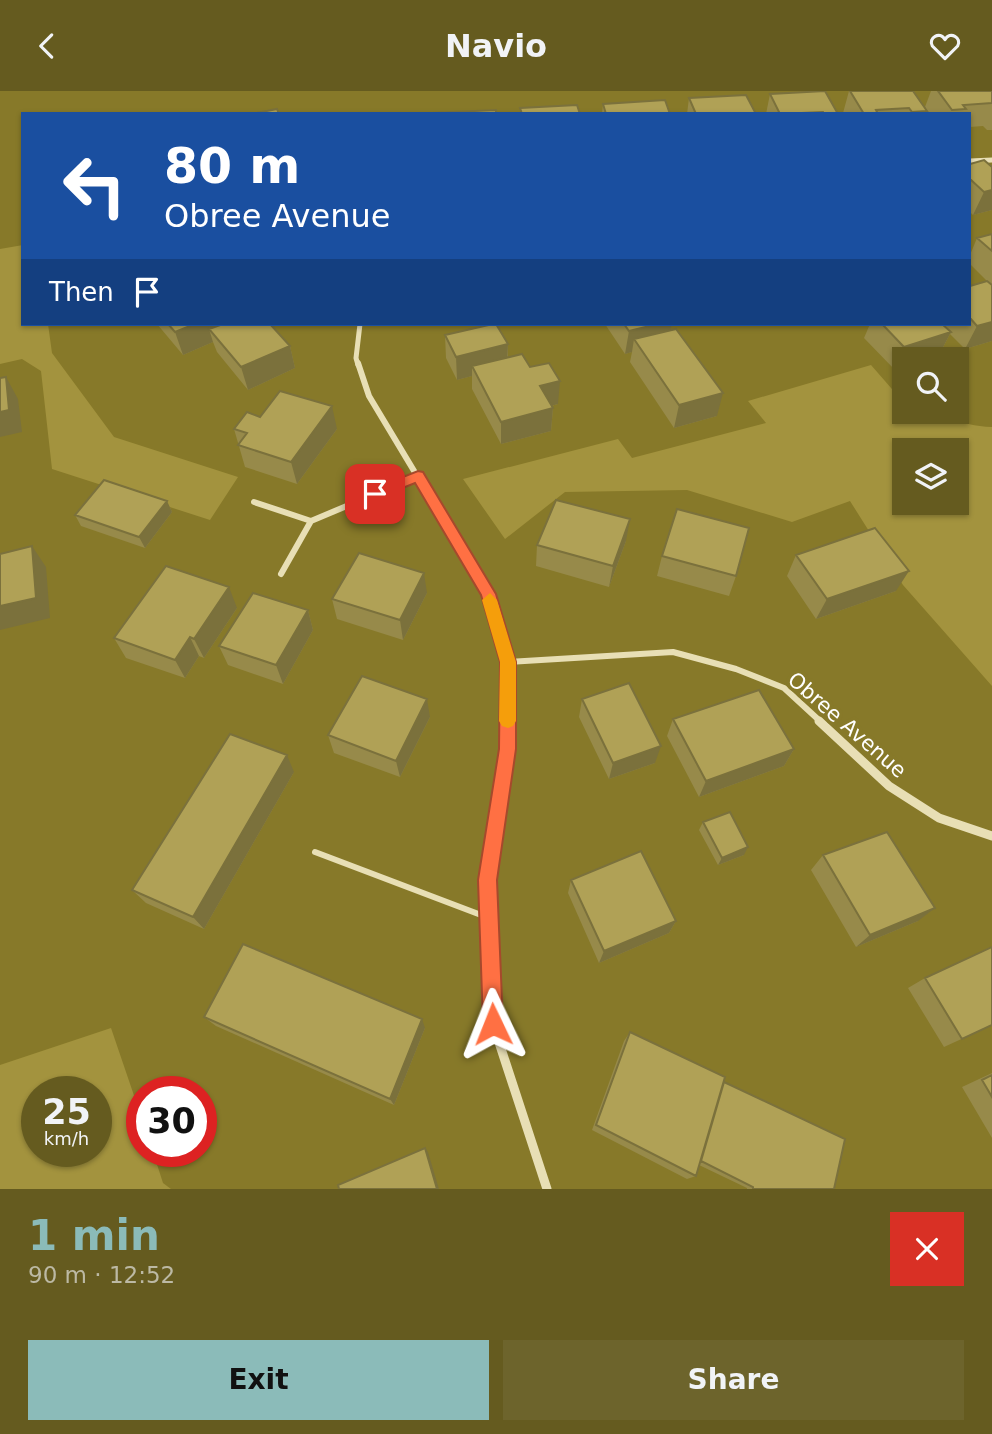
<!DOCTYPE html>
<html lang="en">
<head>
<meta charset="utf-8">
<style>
	:root { --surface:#655b1f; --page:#6d642c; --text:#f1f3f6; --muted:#bcb9a4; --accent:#8bbbb9 }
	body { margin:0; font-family:"DejaVu Sans",sans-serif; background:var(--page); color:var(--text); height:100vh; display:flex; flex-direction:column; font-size:26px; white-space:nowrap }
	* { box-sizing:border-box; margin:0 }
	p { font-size:23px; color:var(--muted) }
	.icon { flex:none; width:38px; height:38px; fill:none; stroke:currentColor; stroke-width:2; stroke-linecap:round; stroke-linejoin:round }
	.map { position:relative; height:1098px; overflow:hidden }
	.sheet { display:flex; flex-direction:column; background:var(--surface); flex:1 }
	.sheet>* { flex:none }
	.guide { position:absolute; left:21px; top:21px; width:950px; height:214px; border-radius:0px; box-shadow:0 2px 5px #0004; background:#1a4fa0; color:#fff; overflow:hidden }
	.tools { position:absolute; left:892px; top:256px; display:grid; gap:14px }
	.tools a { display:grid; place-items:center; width:77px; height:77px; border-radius:0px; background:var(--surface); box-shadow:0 2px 5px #0004; font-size:35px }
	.speed { position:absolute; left:21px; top:985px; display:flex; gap:14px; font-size:35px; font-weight:700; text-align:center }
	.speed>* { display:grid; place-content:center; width:91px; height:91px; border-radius:50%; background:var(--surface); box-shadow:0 2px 5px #0004; line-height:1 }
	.speed small { font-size:18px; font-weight:400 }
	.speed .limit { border:10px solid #d22; background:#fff; color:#111 }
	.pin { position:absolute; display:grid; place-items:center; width:60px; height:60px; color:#fff; margin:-30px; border-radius:14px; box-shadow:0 4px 10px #0006 }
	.me { position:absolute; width:77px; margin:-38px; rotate:358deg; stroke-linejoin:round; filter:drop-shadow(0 0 5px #0008) }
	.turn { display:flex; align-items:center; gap:24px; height:147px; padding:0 28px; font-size:32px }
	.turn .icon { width:91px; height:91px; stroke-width:2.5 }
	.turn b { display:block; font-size:49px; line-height:60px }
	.then { display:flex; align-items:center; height:66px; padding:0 28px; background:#0003; gap:14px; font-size:26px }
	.round { display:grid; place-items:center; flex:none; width:74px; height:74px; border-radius:0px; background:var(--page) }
	.overview { display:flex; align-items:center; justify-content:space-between; height:119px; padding:0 28px }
	h1 { font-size:42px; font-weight:700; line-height:52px; color:var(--accent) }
	.action { display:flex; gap:14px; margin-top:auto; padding:14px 28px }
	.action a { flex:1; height:80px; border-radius:0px; background:var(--accent); color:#111; font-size:28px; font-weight:700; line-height:80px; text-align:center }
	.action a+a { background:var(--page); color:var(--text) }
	header { display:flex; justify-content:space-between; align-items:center; height:91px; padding:0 28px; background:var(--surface); font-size:32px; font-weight:700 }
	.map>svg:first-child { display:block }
	.green { fill:#a3933e; fill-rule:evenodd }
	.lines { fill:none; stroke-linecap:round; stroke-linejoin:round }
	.service { stroke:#e8dfb5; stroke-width:6 }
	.minor-far2 { stroke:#e8dfb5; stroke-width:5 }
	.minor-far1 { stroke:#e8dfb5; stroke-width:6 }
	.minor { stroke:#e8dfb5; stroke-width:9 }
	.wall { fill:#978a4a }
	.shaded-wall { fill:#7b713c }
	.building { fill:#b0a156; stroke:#7b713c; stroke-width:2 }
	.route { fill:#ff7043; stroke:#a6492c; stroke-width:2 }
	.slow { fill:#f59e0b }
	.labels { text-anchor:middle; stroke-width:7; stroke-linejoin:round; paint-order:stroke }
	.street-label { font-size:21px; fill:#fff; stroke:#877929 }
</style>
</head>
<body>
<header><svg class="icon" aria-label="back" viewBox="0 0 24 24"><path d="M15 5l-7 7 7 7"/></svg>Navio<svg class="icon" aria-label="heart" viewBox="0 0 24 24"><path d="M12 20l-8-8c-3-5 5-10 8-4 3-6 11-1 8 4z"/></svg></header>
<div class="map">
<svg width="992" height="1098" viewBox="0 0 992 1098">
	<rect width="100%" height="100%" fill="#877929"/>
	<path class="green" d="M23,154v79h25l4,29 62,84 124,40 -28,43 -158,-51 -11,-98 -19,-12 -22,5v-115z
		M871,274l34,39v7c31,0 54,15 87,16v259l-89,-101 -53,-84 -58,21 -105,-32 -122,2 -60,47 -42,-60 155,-40 14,19 134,-35 -18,-22zM905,359h52v52h-52z
		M111,937l31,91v32l11,1 10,31 8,6h-171v-124zM37,1001h59v59h-59z"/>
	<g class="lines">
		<path class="service" d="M315,761l174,66"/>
		<path class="minor-far2" d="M970,70l22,-1
			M358,274l-2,-7 4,-34"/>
		<path class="minor-far1" d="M358,272l11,33 119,198 20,68 -1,60
			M254,411l57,19 -30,53
			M311,430l107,-45
			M508,571l165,-10 63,17 48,19 37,34"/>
		<path class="minor" d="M507,630v28l-20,131 6,144 54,165
			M819,630l70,65 50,32 53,18"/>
	</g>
	<path class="wall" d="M849,0h64l14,20 -1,3h-83v-1z
		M931,0h61v39h-5l-4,-4 -13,1v-13h-41l-4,-7z
		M770,3l68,20h-72z
		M689,7l67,16h-69z
		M603,13l67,10h-68z
		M970,73l22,3v43l-19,5 -3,-3z
		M992,143v107l-27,8 -15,-15 -11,21 -11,4h-23l-11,10 -30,-31 6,-14h100v-38l17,-5 -17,-17v-9l7,-17z
		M157,233h113l20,22 5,22 -47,22 -31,-38 -4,-10 -30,13z
		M605,233h67l-2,6 47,86 -43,12 -44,-66 2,-10 -7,2z
		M445,244l63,9v13l22,10 28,37 -7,2 2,2 -2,23 -50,13 -29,-55v-13l-15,4 -11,-22z
		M260,326l77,12 -40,55 -52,-17 -11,-38z
		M167,410l5,11 -27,36 -64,-22 -6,-11z
		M626,450l-17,46 -73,-21 1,-21z
		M796,464l100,36 -80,28 -29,-43z
		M662,465l74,20 -7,20 -72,-20z
		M427,502l-24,47 -66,-21 -5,-20z
		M237,517l-33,50 -5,-2 -14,22 -59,-20 -12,-20z
		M308,519l5,20 -30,54 -55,-19 -9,-19z
		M582,608l73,64 -46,16 -30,-62z
		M430,626l-30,60 -66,-24 -6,-18z
		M673,628l121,30 -10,17 -85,31 -32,-61z
		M294,681l-90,157 -58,-26 -14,-13z
		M703,731l41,33 -26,10 -19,-35z
		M823,764l95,66 -62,26 -45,-77z
		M571,789l105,41 -7,12 -70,30 -31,-70z
		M925,887l67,47 -48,22 -36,-59z
		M204,926l221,11 -31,77 -178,-79z
		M630,941l93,51 111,106h-87v-1l-48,-23 -3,11 -9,3 -95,-49 32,-89z
		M992,982v65l-30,-51z"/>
	<path class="shaded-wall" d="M992,99v20l-19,5 11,-23z
		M992,231v19l-27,8 12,-23z
		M195,233h32l-18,5 4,13 -30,13 -8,-23z
		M658,233h14l-4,19 -34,-4 -2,13 -7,2 4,-23z
		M951,241l-12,23 -11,4h-23v7l-11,3 10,-22z
		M508,253l-1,23 -35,-1v10l-15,4 -1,-23z
		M290,255l5,22 -47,22 -7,-23z
		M6,286l12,22 4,33 -22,5v-25z
		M560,290l-2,23 -19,5 1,-23z
		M723,302l-6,23 -43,12 5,-23z
		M332,315l5,23 -40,55 -6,-22z
		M553,317l-2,23 -50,13v-22z
		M167,410l5,11 -27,36 -6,-11z
		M630,428l-4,22 -17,46 4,-21z
		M32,455l14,21 4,51 -50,12v-24z
		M909,480l-13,20 -80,28 11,-20z
		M424,482l3,20 -24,47 -3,-20z
		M229,496l8,21 -33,50 -10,-19z
		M308,519l5,20 -30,54 -7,-19z
		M190,546l9,19 -14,22 -10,-18z
		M427,608l3,18 -30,60 -4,-16z
		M661,655l-6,17 -46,16 4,-16z
		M794,658l-10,17 -85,31 7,-16z
		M287,664l7,17 -90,157 -11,-12z
		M748,756l-4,8 -26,10 4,-7z
		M935,817l-17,13 -62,26 14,-12z
		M676,830l-7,12 -70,30 5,-12z
		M422,928l3,9 -31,77 -4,-6z
		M425,1057l3,4 11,37h-2z"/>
	<path class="building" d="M825,0l13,23h-14l-1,-2 -43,2 -10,-20z
		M850,0h63l14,20 -15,1 -3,-4 -33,2 2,4h-14z
		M938,0h54v12l-29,2 3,4 -14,1z
		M746,4l10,19h-60l-7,-16z
		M665,9l5,14h-64l-3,-10z
		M577,14l3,9h-58l-2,-6z
		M277,18l2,5h-27z
		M496,19v4l-64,-1z
		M984,69l8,7v23l-8,2 -14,-13v-15z
		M992,143v17l-15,-13z
		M987,190l5,4v37l-15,4 -7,-8v-32z
		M168,233h27l-20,8z
		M223,233h47l20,22 -49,21 -32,-38z
		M493,233h3l12,20 -52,13 -11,-22z
		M624,233h34l-29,7z
		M882,233h60l9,8 -47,15z
		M676,238l47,64 -44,12 -45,-66z
		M522,263l8,13 19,-4 11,18 -20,5 13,22 -52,14 -29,-56z
		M6,286l3,33 -9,2v-34z
		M280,300l52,15 -41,56 -53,-17 9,-12 -13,-4 13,-17 13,5z
		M104,389l63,21 -28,36 -64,-22z
		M556,409l74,19 -17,47 -76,-21z
		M677,418l72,19 -13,48 -74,-20z
		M875,437l34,43 -82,28 -31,-44z
		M32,455l4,52 -36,8v-52z
		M359,462l65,20 -24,47 -68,-21z
		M166,475l63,21 -35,52 -4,-2 -15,23 -61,-22z
		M253,502l55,17 -32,55 -57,-19z
		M362,585l65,23 -31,62 -68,-26z
		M629,592l32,63 -48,17 -31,-64z
		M759,599l35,59 -88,32 -33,-62z
		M230,643l57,21 -94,162 -61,-27z
		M730,721l18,35 -26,11 -19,-36z
		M887,741l48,76 -65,27 -47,-80z
		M641,760l35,70 -72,30 -33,-71z
		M243,853l179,75 -32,80 -186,-82z
		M992,856v78l-30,14 -37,-61z
		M630,941l95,45 -29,99 -100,-51z
		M992,984v22l-10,-17z
		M724,991l121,57 -11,50h-81v-2l-52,-26z
		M425,1057l12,41h-98l-1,-4z"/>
	<path class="route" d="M418,380l5,1 73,122 20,68v87l-19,131 6,144 -3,7 -7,3 -7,-3 -3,-7 -5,-144 21,-131 1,-87 -19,-67 -66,-112 -40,16 -7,-5 2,-4z"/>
	<path class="slow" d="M490,502l7,7 19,62v59l-3,5 -5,2 -6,-2 -3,-5 1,-59 -18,-62z"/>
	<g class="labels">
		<g class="street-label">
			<text transform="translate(847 634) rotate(41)" y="7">Obree Avenue</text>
		</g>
	</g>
</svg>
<div class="tools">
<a><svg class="icon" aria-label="search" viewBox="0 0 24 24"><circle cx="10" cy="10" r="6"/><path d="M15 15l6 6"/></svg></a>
<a><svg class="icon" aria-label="layers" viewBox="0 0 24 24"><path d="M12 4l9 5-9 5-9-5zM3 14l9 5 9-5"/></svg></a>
</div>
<div class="speed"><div>25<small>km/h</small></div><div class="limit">30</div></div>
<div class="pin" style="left:375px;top:403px;background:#d93025"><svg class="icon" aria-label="arrive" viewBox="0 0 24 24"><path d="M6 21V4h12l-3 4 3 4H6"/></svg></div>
<svg class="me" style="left:493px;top:933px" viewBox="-20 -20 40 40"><path d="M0-17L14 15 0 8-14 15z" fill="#ff7043" stroke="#fff" stroke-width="4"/></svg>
<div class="guide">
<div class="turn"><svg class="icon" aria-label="left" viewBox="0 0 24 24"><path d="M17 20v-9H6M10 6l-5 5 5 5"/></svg><div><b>80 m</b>Obree Avenue</div></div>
<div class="then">Then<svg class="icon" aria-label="arrive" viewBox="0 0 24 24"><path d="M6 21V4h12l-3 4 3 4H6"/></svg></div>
</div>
</div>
<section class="sheet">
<div class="overview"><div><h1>1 min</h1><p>90 m · 12:52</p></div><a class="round" style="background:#d93025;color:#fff"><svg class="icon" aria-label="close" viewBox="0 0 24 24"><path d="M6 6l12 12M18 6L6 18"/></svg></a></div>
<div class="action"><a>Exit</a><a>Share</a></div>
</section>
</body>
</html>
